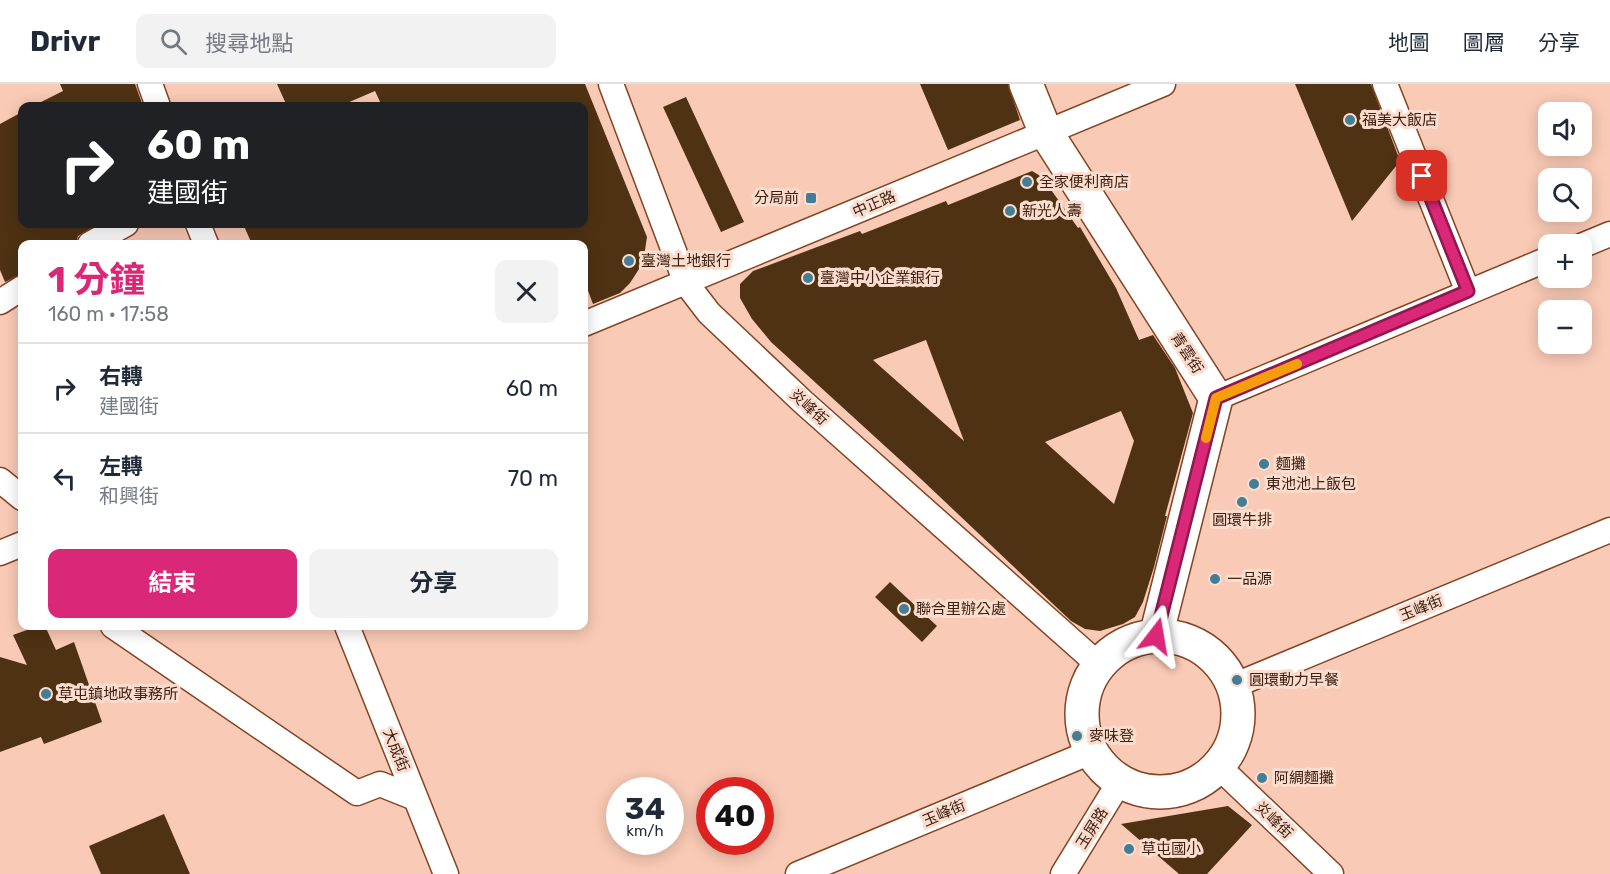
<!DOCTYPE html>
<html lang="zh-TW">
<head>
<meta charset="utf-8">
<style>
	:root { --surface:#fff; --page:#f2f2f3; --text:#1f2937; --muted:#747a83; --line:#e0e1e3; --accent:#db2777 }
	body { margin:0; font-family:Rubik,"Noto Sans TC",sans-serif; background:var(--page); color:var(--text); height:100vh; display:flex; flex-direction:column; font-size:22px; white-space:nowrap }
	* { box-sizing:border-box; margin:0 }
	p { font-size:20px; color:var(--muted) }
	.icon { flex:none; width:33px; height:33px; fill:none; stroke:currentColor; stroke-width:2; stroke-linecap:round; stroke-linejoin:round }
	.map { position:relative; flex:1; overflow:hidden }
	.side { position:absolute; left:18px; top:156px; width:570px; height:390px; display:flex; flex-direction:column; background:var(--surface); border-radius:12px; box-shadow:0 3px 15px #0003 }
	.side>* { flex:none }
	.top-card { position:absolute; left:18px; top:18px; width:570px; height:126px; border-radius:12px; box-shadow:0 3px 15px #0003; background:#202124; color:#fff; overflow:hidden }
	.tools { position:absolute; left:1538px; top:18px; display:grid; gap:12px }
	.tools a { display:grid; place-items:center; width:54px; height:54px; border-radius:12px; background:var(--surface); box-shadow:0 3px 15px #0003; font-size:30px }
	.speed { position:absolute; left:606px; top:693px; display:flex; gap:12px; font-size:30px; font-weight:700; text-align:center }
	.speed>* { display:grid; place-content:center; width:78px; height:78px; border-radius:50%; background:var(--surface); box-shadow:0 3px 15px #0003; line-height:1 }
	.speed small { font-size:15px; font-weight:400 }
	.speed .limit { border:9px solid #d22; background:#fff; color:#111 }
	.pin { position:absolute; display:grid; place-items:center; width:51px; height:51px; color:#fff; margin:-26px; border-radius:12px; box-shadow:0 3px 9px #0006 }
	.me { position:absolute; width:66px; margin:-33px; rotate:14deg; stroke-linejoin:round; filter:drop-shadow(0 0 4px #0008) }
	.turn { display:flex; align-items:center; gap:21px; height:126px; padding:0 30px; font-size:27px }
	.turn .icon { width:78px; height:78px; stroke-width:2.5 }
	.turn b { display:block; font-size:42px; line-height:51px }
	.round { display:grid; place-items:center; flex:none; width:63px; height:63px; border-radius:12px; background:var(--page) }
	.overview { display:flex; align-items:center; justify-content:space-between; height:102px; padding:0 30px }
	h1 { font-size:36px; font-weight:700; line-height:45px; color:var(--accent) }
	.action { display:flex; gap:12px; margin-top:auto; padding:12px 30px }
	.action a { flex:1; height:69px; border-radius:12px; background:var(--accent); color:#fff; font-size:24px; font-weight:700; line-height:69px; text-align:center }
	.action a+a { background:var(--page); color:var(--text) }
	ul { padding:0; list-style:none }
	li { display:flex; align-items:center; gap:18px; height:90px; padding:0 30px; border-top:2px solid var(--line) }
	li div { flex:1 }
	li b { display:block; font-size:22px }
	li em { font-style:normal }
	header { display:flex; align-items:center; gap:36px; box-sizing:border-box; height:84px; padding:0 30px; background:var(--surface); border-bottom:2px solid var(--line) }
	header strong { font-size:28px }
	nav { display:flex; gap:33px; margin-inline-start:auto; font-size:21px }
	.search { width:420px; height:54px; background:var(--page); display:flex; align-items:center; gap:15px; box-sizing:border-box; padding:0 21px; border-radius:12px; color:var(--muted); font-size:22px }
	.map>svg:first-child { display:block }
	.building { fill:#4f3213; fill-rule:evenodd }
	.lines { fill:none; stroke-linecap:round; stroke-linejoin:round }
	.street-casing { stroke:#854322; stroke-width:27 }
	.secondary-casing { stroke:#854322; stroke-width:36 }
	.street { stroke:#fff; stroke-width:24 }
	.secondary { stroke:#fff; stroke-width:33 }
	.route-casing { stroke:#8e194d; stroke-width:15 }
	.route { stroke:#db2777; stroke-width:10 }
	.slow { stroke:#f59e0b; stroke-width:10 }
	.poi-dot { fill:#427e95; stroke:#fbdccd; stroke-width:2 }
	.labels { text-anchor:middle; stroke-width:6; stroke-linejoin:round; paint-order:stroke }
	.poi-label { font-size:15px; fill:#3d2012; stroke:#fbdccd; text-anchor:start }
	.street-label { font-size:15px; fill:#3d2012; stroke:#fbdccd }
</style>
</head>
<body>
<header>
<strong>Drivr</strong>
<div class="search"><svg class="icon" aria-label="search" viewBox="0 0 24 24"><circle cx="10" cy="10" r="6"/><path d="M15 15l6 6"/></svg>搜尋地點</div>
<nav><a>地圖</a><a>圖層</a><a>分享</a></nav>
</header>
<div class="map">
<svg width="1610" height="790" viewBox="0 0 1610 790">
	<rect width="100%" height="100%" fill="#f9cab5"/>
	<path class="building" d="M60,0h75l8,22h-110l30,-15z
		M277,0h308l62,153 -2,13 -6,19 -9,14 -10,10 -27,11 -9,-24v-36h-332l-9,-20h341v-118h-202l-7,-15 -35,15h-53z
		M920,0h88l12,36 -72,30z
		M1295,0h76l29,77 -48,60z
		M686,13l58,125 -23,10 -58,-125z
		M22,28v112h76l-20,12 -2,8h-54v30l-17,8 -5,-12v-146z
		M1032,87l10,6 36,51 2,-1 36,61 23,52 14,-5 22,33 18,45 -28,103h2l-13,51 -11,35 -8,15 -12,7 -23,7 -15,-2 -14,-8 -150,-142 -150,-137 -19,-23 -12,-21v-14l13,-13 107,-40 2,3 84,-33 2,4zM926,256l38,101 -91,-81zM1121,327l13,30 -20,63 -69,-62z
		M890,498l47,44 -15,16 -47,-45z
		M38,542h7l11,24 18,-8 28,80 -58,22 -3,-7 -41,15v-95l27,8 -14,-30z
		M1228,722l24,19 -45,49h-28l-58,-50z
		M164,730l26,60h-89l-12,-28z"/>
	<g class="lines">
		<defs>
			<path id="street" d="M150,0l8,22
				M611,0l75,199 23,30 94,89 296,263
				M1385,0l83,208
				M198,140l8,20
				M90,160l36,-20
				M1581,162l29,-12
				M0,218l22,-14
				M584,240l579,-240
				M1216,314l332,-139
				M0,396l22,18
				M0,469l22,-9
				M113,542l244,167 23,-9 35,14
				M347,542l99,248
				M1233,602l377,-156
				M1218,682l113,108
				M798,790l293,-122
				M1063,790l57,-93"/>
			<path id="secondary" d="M1026,0l19,47 171,267 -60,238
				M1082 630a78 78 0 1 1 156 0a78 78 0 1 1-156 0Z"/>
		</defs>
		<use href="#street" class="street-casing"/>
		<use href="#secondary" class="secondary-casing"/>
		<use href="#street" class="street"/>
		<use href="#secondary" class="secondary"/>
	</g>
	<g class="lines">
		<defs>
			<path id="route" d="M1156,552l60,-238 252,-107 -46,-115"/>
		</defs>
		<use href="#route" class="route-casing"/>
		<use href="#route" class="route"/>
		<path class="slow" d="M1206,354l10,-40 81,-34"/>
	</g>
	<g class="poi-dot">
		<circle cx="1350" cy="36" r="6"/>
		<circle cx="1027" cy="98" r="6"/>
		<rect x="805" y="108" width="12" height="12" rx="3"/>
		<circle cx="1010" cy="127" r="6"/>
		<circle cx="629" cy="177" r="6"/>
		<circle cx="808" cy="194" r="6"/>
		<circle cx="1264" cy="380" r="6"/>
		<circle cx="1254" cy="400" r="6"/>
		<circle cx="1242" cy="418" r="6"/>
		<circle cx="1215" cy="495" r="6"/>
		<circle cx="904" cy="525" r="6"/>
		<circle cx="1237" cy="596" r="6"/>
		<circle cx="46" cy="610" r="6"/>
		<circle cx="1077" cy="652" r="6"/>
		<circle cx="1262" cy="694" r="6"/>
		<circle cx="1129" cy="765" r="6"/>
	</g>
	<g class="labels">
		<g class="poi-label">
			<text x="1362" y="41">福美大飯店</text>
			<text x="1039" y="103">全家便利商店</text>
			<text x="799" y="119" text-anchor="end">分局前</text>
			<text x="1022" y="132">新光人壽</text>
			<text x="641" y="182">臺灣土地銀行</text>
			<text x="820" y="199">臺灣中小企業銀行</text>
			<text x="1276" y="385">麵攤</text>
			<text x="1266" y="405">東池池上飯包</text>
			<text x="1242" y="441" text-anchor="middle">圓環牛排</text>
			<text x="1227" y="500">一品源</text>
			<text x="916" y="530">聯合里辦公處</text>
			<text x="1249" y="601">圓環動力早餐</text>
			<text x="58" y="615">草屯鎮地政事務所</text>
			<text x="1089" y="657">麥味登</text>
			<text x="1274" y="699">阿綢麵攤</text>
			<text x="1141" y="770">草屯國小</text>
		</g>
		<g class="street-label">
			<text transform="translate(874 120) rotate(-23)" y="5">中正路</text>
			<text transform="translate(1187 269) rotate(57)" y="5">青雲街</text>
			<text transform="translate(809 323) rotate(42)" y="5">炎峰街</text>
			<text transform="translate(1421 524) rotate(-22)" y="5">玉峰街</text>
			<text transform="translate(396 666) rotate(68)" y="5">大成街</text>
			<text transform="translate(944 729) rotate(-23)" y="5">玉峰街</text>
			<text transform="translate(1274 736) rotate(44)" y="5">炎峰街</text>
			<text transform="translate(1092 744) rotate(-58)" y="5">玉屏路</text>
		</g>
	</g>
</svg>
<div class="tools">
<a><svg class="icon" aria-label="sound" viewBox="0 0 24 24"><path d="M4 9h4l5-4v14l-5-4H4zM17 9q2 3 0 6"/></svg></a>
<a><svg class="icon" aria-label="search" viewBox="0 0 24 24"><circle cx="10" cy="10" r="6"/><path d="M15 15l6 6"/></svg></a>
<a>+</a>
<a>−</a>
</div>
<div class="speed"><div>34<small>km/h</small></div><div class="limit">40</div></div>
<div class="pin" style="left:1422px;top:92px;background:#d93025"><svg class="icon" aria-label="arrive" viewBox="0 0 24 24"><path d="M6 21V4h12l-3 4 3 4H6"/></svg></div>
<svg class="me" style="left:1156px;top:552px" viewBox="-20 -20 40 40"><path d="M0-17L14 15 0 8-14 15z" fill="#db2777" stroke="#fff" stroke-width="4"/></svg>
<div class="top-card">
<div class="turn"><svg class="icon" aria-label="right" viewBox="0 0 24 24"><path d="M7 20v-9h11M14 6l5 5-5 5"/></svg><div><b>60 m</b>建國街</div></div>
</div>
<section class="side">
<div class="overview"><div><h1>1 分鐘</h1><p>160 m · 17:58</p></div><a class="round"><svg class="icon" aria-label="close" viewBox="0 0 24 24"><path d="M6 6l12 12M18 6L6 18"/></svg></a></div>
<ul>
<li><svg class="icon" aria-label="right" viewBox="0 0 24 24"><path d="M7 20v-9h11M14 6l5 5-5 5"/></svg><div><b>右轉</b><p>建國街</p></div><em>60 m</em></li>
<li><svg class="icon" aria-label="left" viewBox="0 0 24 24"><path d="M17 20v-9H6M10 6l-5 5 5 5"/></svg><div><b>左轉</b><p>和興街</p></div><em>70 m</em></li>
</ul>
<div class="action"><a>結束</a><a>分享</a></div>
</section>
</div>
</body>
</html>
